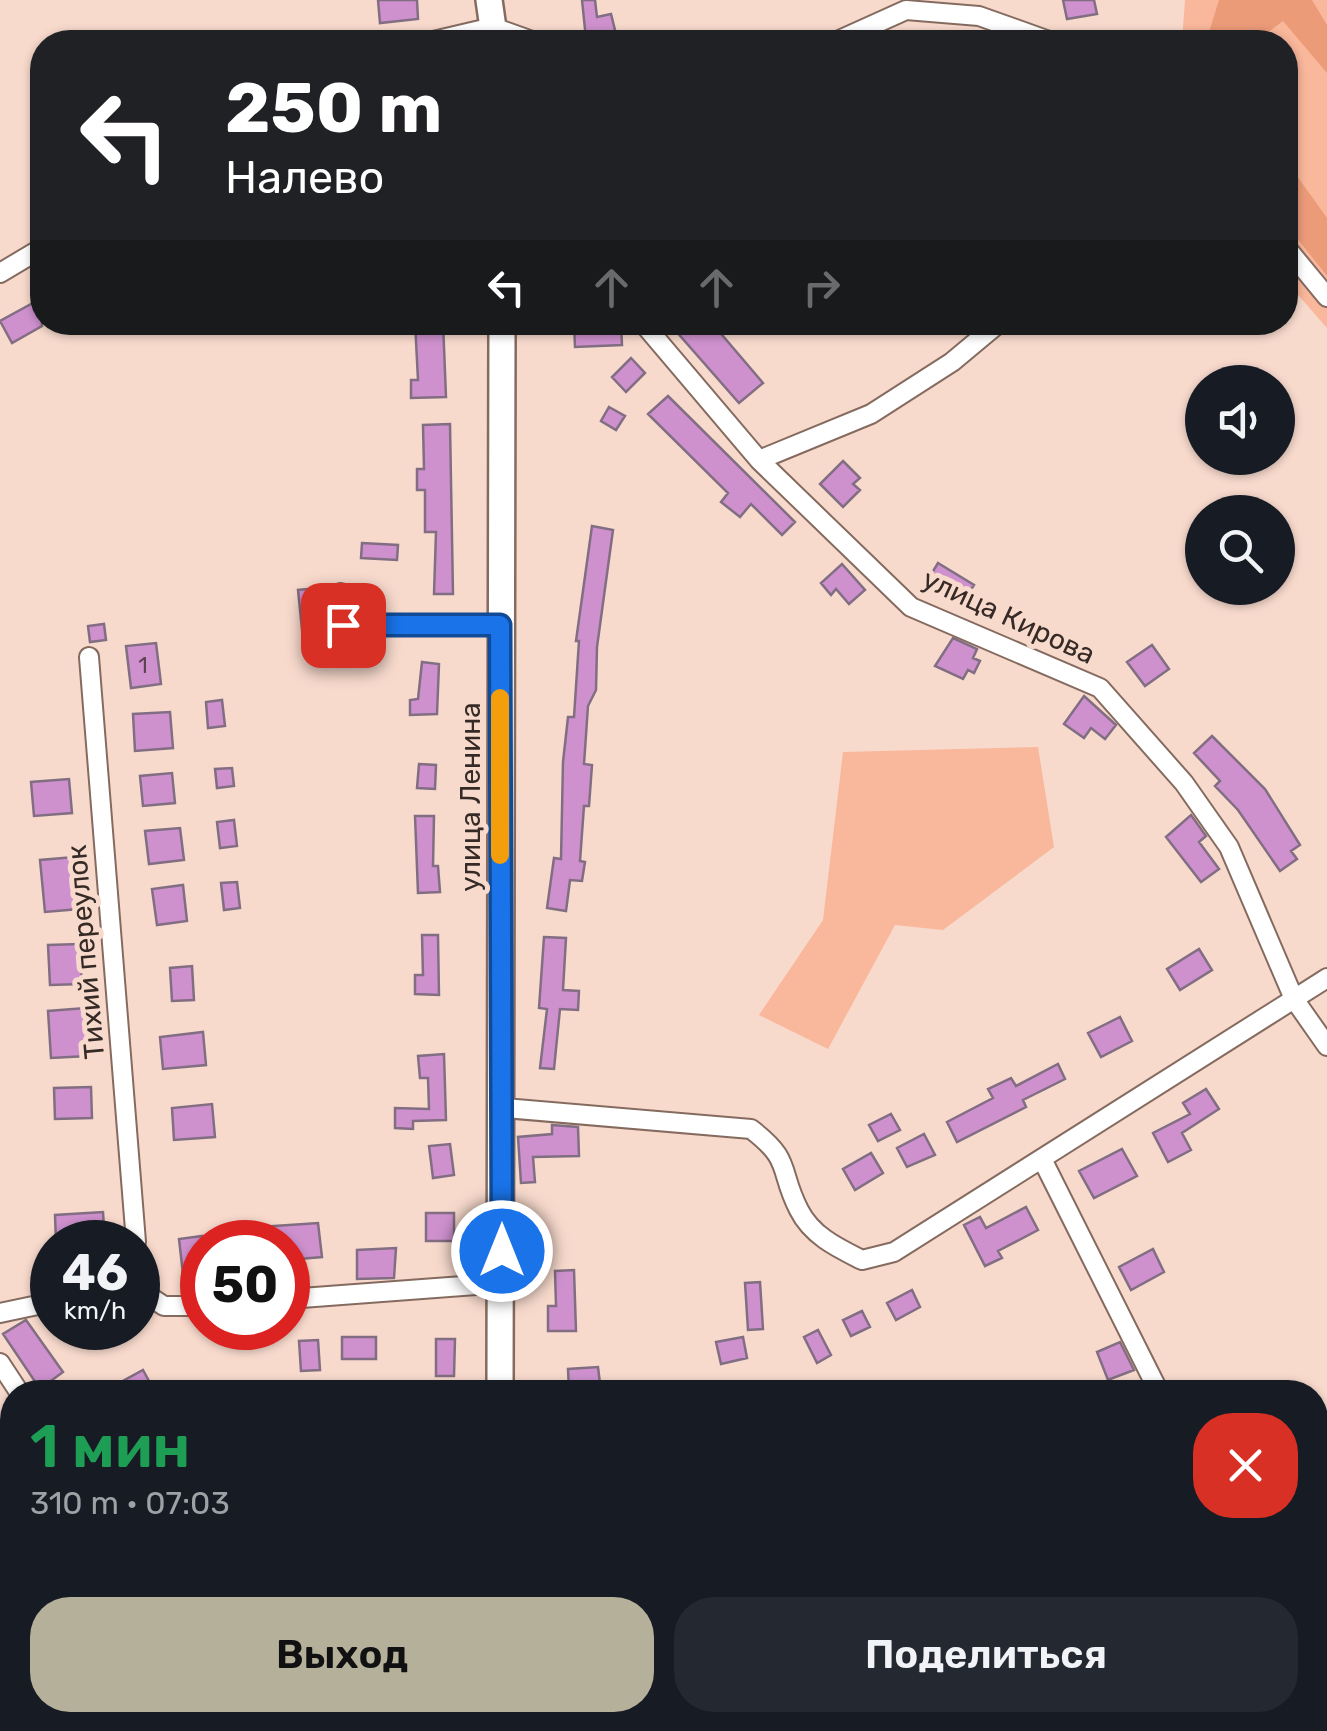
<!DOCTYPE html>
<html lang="ru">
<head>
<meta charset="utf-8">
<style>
	:root { --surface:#171b24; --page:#242831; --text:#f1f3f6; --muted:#9ea1a6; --accent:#b5b09a }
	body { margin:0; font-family:Rubik,sans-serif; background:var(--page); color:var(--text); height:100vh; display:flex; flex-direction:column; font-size:38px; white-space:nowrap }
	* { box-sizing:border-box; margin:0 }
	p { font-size:32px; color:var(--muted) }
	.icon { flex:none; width:55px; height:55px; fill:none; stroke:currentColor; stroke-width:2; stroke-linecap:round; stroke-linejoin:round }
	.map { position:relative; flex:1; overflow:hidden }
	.sheet { position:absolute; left:0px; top:1380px; width:1328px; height:352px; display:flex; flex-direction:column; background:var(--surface); border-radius:40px 40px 0 0; box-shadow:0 2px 8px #0004 }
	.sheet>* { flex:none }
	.banner { position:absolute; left:30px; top:30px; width:1268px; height:305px; border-radius:40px; box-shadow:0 2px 8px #0004; background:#202124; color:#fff; overflow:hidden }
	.fabs { position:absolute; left:1185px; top:365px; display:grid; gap:20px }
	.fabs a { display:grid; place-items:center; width:110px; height:110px; border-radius:50%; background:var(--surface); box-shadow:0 2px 8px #0004; font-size:50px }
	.speed { position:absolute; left:30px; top:1220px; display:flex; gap:20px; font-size:50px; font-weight:700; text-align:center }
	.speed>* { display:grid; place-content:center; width:130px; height:130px; border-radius:50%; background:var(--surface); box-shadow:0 2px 8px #0004; line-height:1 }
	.speed small { font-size:25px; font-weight:400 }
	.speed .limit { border:15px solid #d22; background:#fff; color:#111 }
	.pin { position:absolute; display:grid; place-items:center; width:85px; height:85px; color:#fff; margin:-42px; border-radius:20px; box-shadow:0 5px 15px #0006 }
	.me { position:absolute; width:110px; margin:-55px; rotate:0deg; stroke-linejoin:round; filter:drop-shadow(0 0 8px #0008) }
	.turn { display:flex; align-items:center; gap:35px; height:210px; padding:0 30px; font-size:45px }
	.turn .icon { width:130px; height:130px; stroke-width:2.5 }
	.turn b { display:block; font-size:70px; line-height:85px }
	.lanes { display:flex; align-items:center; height:95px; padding:0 30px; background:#0003; justify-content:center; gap:50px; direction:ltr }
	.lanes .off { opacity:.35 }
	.round { display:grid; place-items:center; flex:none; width:105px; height:105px; border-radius:40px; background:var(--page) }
	.summary { display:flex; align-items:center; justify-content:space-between; height:170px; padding:0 30px }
	h1 { font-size:60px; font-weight:600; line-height:75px; color:#1e9e55 }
	.button { display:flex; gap:20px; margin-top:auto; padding:20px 30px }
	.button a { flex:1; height:115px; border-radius:40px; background:var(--accent); color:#111; font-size:40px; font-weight:600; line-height:115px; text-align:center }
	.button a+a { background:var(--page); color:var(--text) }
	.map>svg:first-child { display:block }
	.green { fill:#f9b79b }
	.forest { fill:#ec9b79 }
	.building { fill:#ce91ce; stroke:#826e82; stroke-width:2.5 }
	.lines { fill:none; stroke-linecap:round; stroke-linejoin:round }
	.street-casing { stroke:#856b5f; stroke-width:22 }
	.secondary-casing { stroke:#856b5f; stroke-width:30 }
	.street { stroke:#fff; stroke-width:18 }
	.secondary { stroke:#fff; stroke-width:25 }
	.route-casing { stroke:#114b97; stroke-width:25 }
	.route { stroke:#1a73e8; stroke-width:18 }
	.slow { stroke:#f59e0b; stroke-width:18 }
	.labels { text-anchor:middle; stroke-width:10; stroke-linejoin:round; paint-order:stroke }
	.number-label { font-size:22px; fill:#5b444f }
	.street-label { font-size:28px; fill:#352a25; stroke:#f8dacd }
</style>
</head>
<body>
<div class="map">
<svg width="1327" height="1731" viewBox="0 0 1327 1731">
	<rect width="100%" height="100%" fill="#f8dacd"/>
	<path class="green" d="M1185,0h142v328l-42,-48v-238h-103z
		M1038,747l16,100 -111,83 -48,-5 -67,124 -69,-34 64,-95 20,-168z"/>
	<path class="forest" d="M1219,0h93l15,25v48l-44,-52 -16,12 -3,9h-58z
		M1285,159l42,59v58l-42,-53z"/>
	<path class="building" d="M378,0h39l1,19 -38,4z
		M582,0h13l2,17 14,-3 7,28h-19l-2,-6 -11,3z
		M1063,0h31l3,14 -30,5z
		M42,298v28l-30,17 -12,-22z
		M415,322h28l3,75 -35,1v-18h7z
		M574,322h47l1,23 -47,2z
		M668,322h43l52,61 -24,20z
		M631,358l14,15 -19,19 -14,-15z
		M668,396l127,126 -13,13 -31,-31 -11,13 -19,-15 7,-9 -80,-79z
		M609,407l16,9 -9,14 -15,-9z
		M450,424l3,170h-19l2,-62h-11v-42h-8v-21h7l-1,-44z
		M843,461l17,17 -7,6 7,6 -17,17 -23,-23z
		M592,526l21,4 -16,117 -1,43 -8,16 -4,58 8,1 -3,41h-5l-4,55 5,1 -3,19 -12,-1 -4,31 -19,-3 7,-50 7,1 2,-97 5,-45h6l5,-76h-3z
		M362,543l36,2 -1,15 -36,-2z
		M938,563l36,22 -11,18 -36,-22z
		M842,564l23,26 -16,14 -13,-15 -5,6 -10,-12z
		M330,587l4,49 -31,3 -5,-49z
		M104,624l2,16 -16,2 -2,-16z
		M953,638l24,11 -4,9 7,3 -6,12 -6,-3 -5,9 -28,-13z
		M156,643l5,41 -30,4 -5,-42z
		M1152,645l17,24 -24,17 -18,-24z
		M422,662l17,2 -2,50 -27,1v-15l8,-1z
		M1084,696l32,29 -11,14 -14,-11 -7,10 -20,-14z
		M222,700l3,26 -17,2 -2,-26z
		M170,712l3,36 -38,3 -2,-37z
		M1212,736l53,53 35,56 -9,6 6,8 -17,12 -42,-61 -23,-24 5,-5 -26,-28z
		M419,764l17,1 -1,24 -18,-1z
		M232,768l2,18 -17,2 -2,-19z
		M172,773l3,30 -32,3 -3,-30z
		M69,779l3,34 -38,3 -3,-34z
		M1191,815l15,21 -7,6 20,27 -18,13 -35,-45z
		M415,816h19l-1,50h5l2,26 -22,1z
		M234,820l3,26 -17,2 -3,-26z
		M180,828l4,32 -35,4 -4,-33z
		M74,857l5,52 -34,3 -5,-52z
		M237,882l3,26 -16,2 -3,-27z
		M183,885l4,36 -30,4 -5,-36z
		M422,935h16l1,60 -24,-1v-19h8z
		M544,937l22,1 -3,52 16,1 -1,19 -18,-1 -6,60 -14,-1 7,-59 -8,-1z
		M80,944l2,40 -32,1 -2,-40z
		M1199,949l13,21 -32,20 -13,-21z
		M192,966l2,34 -22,1 -2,-33z
		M85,1008l3,48 -37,2 -3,-47z
		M1120,1017l12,24 -31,16 -13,-24z
		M203,1032l3,33 -43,4 -3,-32z
		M444,1054l2,66 -33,1v8l-18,-1v-20l34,1 -1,-31h-8l-2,-22z
		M1058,1064l7,15 -42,21 3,7 -69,35 -10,-20 46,-24 -5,-9 23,-11 5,8z
		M91,1087l1,31 -37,1 -1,-31z
		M1206,1089l13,20 -37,24 9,17 -23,12 -15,-29 37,-19 -7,-11z
		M212,1104l3,33 -41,3 -2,-32z
		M891,1114l9,16 -22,11 -9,-16z
		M552,1125l26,2 1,29 -46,1 2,25 -14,1 -3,-46 34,-3z
		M924,1134l11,21 -28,12 -10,-19z
		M450,1144l4,31 -21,3 -4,-32z
		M1122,1149l15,27 -43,22 -15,-27z
		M871,1153l12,20 -28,17 -12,-21z
		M1026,1207l12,23 -40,21 4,7 -17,8 -21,-41 16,-8 6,11z
		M103,1212l2,29 -49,1 -1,-27z
		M426,1213h28v28h-28z
		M318,1223l4,34 -34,3v-18h-27l-1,-15z
		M202,1236v35l-19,3 -4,-35z
		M396,1248l-2,30 -37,1v-29z
		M1153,1249l11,23 -33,18 -12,-23z
		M574,1270l2,61h-28v-25h8l-1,-35z
		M760,1282l3,47 -15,1 -3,-47z
		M912,1290l8,17 -24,13 -9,-17z
		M862,1311l8,16 -19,9 -8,-16z
		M26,1320l37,52 -23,17 -37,-55z
		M818,1330l13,25 -14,8 -13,-26z
		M342,1337h34v22h-34z
		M743,1337l4,21 -26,6 -5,-22z
		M436,1339h19l-1,37h-18z
		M318,1340l2,30 -19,1 -2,-30z
		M1120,1342l14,28 -26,10 -11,-28z
		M598,1367l3,25h-32l-1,-23z
		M143,1370l12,22h-28l-6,-10z
		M12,1671v50l-3,1 -9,-48z"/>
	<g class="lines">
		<defs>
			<path id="street" d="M429,42l64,-15 42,15
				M835,42l71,-32 73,6 73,26
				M1285,246l42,51
				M0,273l42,-25
				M759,460l112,-46 81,-52 48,-40
				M341,593l2,32h158
				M89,657l47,585
				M1327,978l-33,21 33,47
				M504,1108l247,21c42,32 27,40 48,81 13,26 39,38 63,50l32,-8 400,-253 -65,-152 -45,-64 -84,-95 -189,-81 -152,-147 -117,-138
				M1043,1161l116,231
				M138,1259l2,30
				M138,1289l26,17h38
				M288,1299l215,-16
				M0,1313l52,-11
				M0,1363l19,29
				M1315,1493l12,-5
				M0,1539l12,20
				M0,1646l12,-3
				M110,1720l7,11
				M267,1720l6,11"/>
			<path id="secondary" d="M489,0l6,42
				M500,1392l2,-1070
				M503,1731v-11"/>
		</defs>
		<use href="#street" class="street-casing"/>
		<use href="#secondary" class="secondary-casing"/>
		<use href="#street" class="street"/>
		<use href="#secondary" class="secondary"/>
	</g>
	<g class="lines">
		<defs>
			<path id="route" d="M343,625h157l2,626"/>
		</defs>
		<use href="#route" class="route-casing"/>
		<use href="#route" class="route"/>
		<path class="slow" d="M500,855v-157"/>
	</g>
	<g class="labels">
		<g class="number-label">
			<text x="143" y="673">1</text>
		</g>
		<g class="street-label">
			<text transform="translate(1009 616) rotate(25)" y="10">улица Кирова</text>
			<text transform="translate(470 797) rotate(-90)" y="10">улица Ленина</text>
			<text transform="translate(85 952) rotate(-95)" y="10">Тихий переулок</text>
		</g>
	</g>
</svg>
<div class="fabs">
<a><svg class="icon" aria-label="sound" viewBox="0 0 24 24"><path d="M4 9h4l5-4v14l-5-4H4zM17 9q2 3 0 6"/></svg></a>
<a><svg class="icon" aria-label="search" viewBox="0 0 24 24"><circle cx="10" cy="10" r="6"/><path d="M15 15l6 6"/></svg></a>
</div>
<div class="speed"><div>46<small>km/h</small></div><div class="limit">50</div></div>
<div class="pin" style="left:343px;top:625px;background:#d93025"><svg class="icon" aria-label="arrive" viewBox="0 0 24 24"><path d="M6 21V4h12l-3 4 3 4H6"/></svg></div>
<svg class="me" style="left:502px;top:1251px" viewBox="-20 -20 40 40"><circle r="17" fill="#1a73e8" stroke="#fff" stroke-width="3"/><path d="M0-11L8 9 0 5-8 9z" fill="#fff"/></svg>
<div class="banner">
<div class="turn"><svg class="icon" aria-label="left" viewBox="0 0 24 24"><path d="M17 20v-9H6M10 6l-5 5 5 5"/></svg><div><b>250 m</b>Налево</div></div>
<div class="lanes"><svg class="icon" aria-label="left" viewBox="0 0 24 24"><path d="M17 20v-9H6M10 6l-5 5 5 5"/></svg><svg class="icon off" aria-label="ahead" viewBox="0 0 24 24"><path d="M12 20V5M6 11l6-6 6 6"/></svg><svg class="icon off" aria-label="ahead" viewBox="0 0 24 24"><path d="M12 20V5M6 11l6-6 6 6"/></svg><svg class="icon off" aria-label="right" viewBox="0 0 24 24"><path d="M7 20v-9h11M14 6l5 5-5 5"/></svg></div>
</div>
<section class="sheet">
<div class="summary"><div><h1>1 мин</h1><p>310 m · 07:03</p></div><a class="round" style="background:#d93025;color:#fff"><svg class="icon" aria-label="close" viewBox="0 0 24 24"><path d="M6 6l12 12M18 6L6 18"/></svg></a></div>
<div class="button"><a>Выход</a><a>Поделиться</a></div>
</section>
</div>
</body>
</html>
